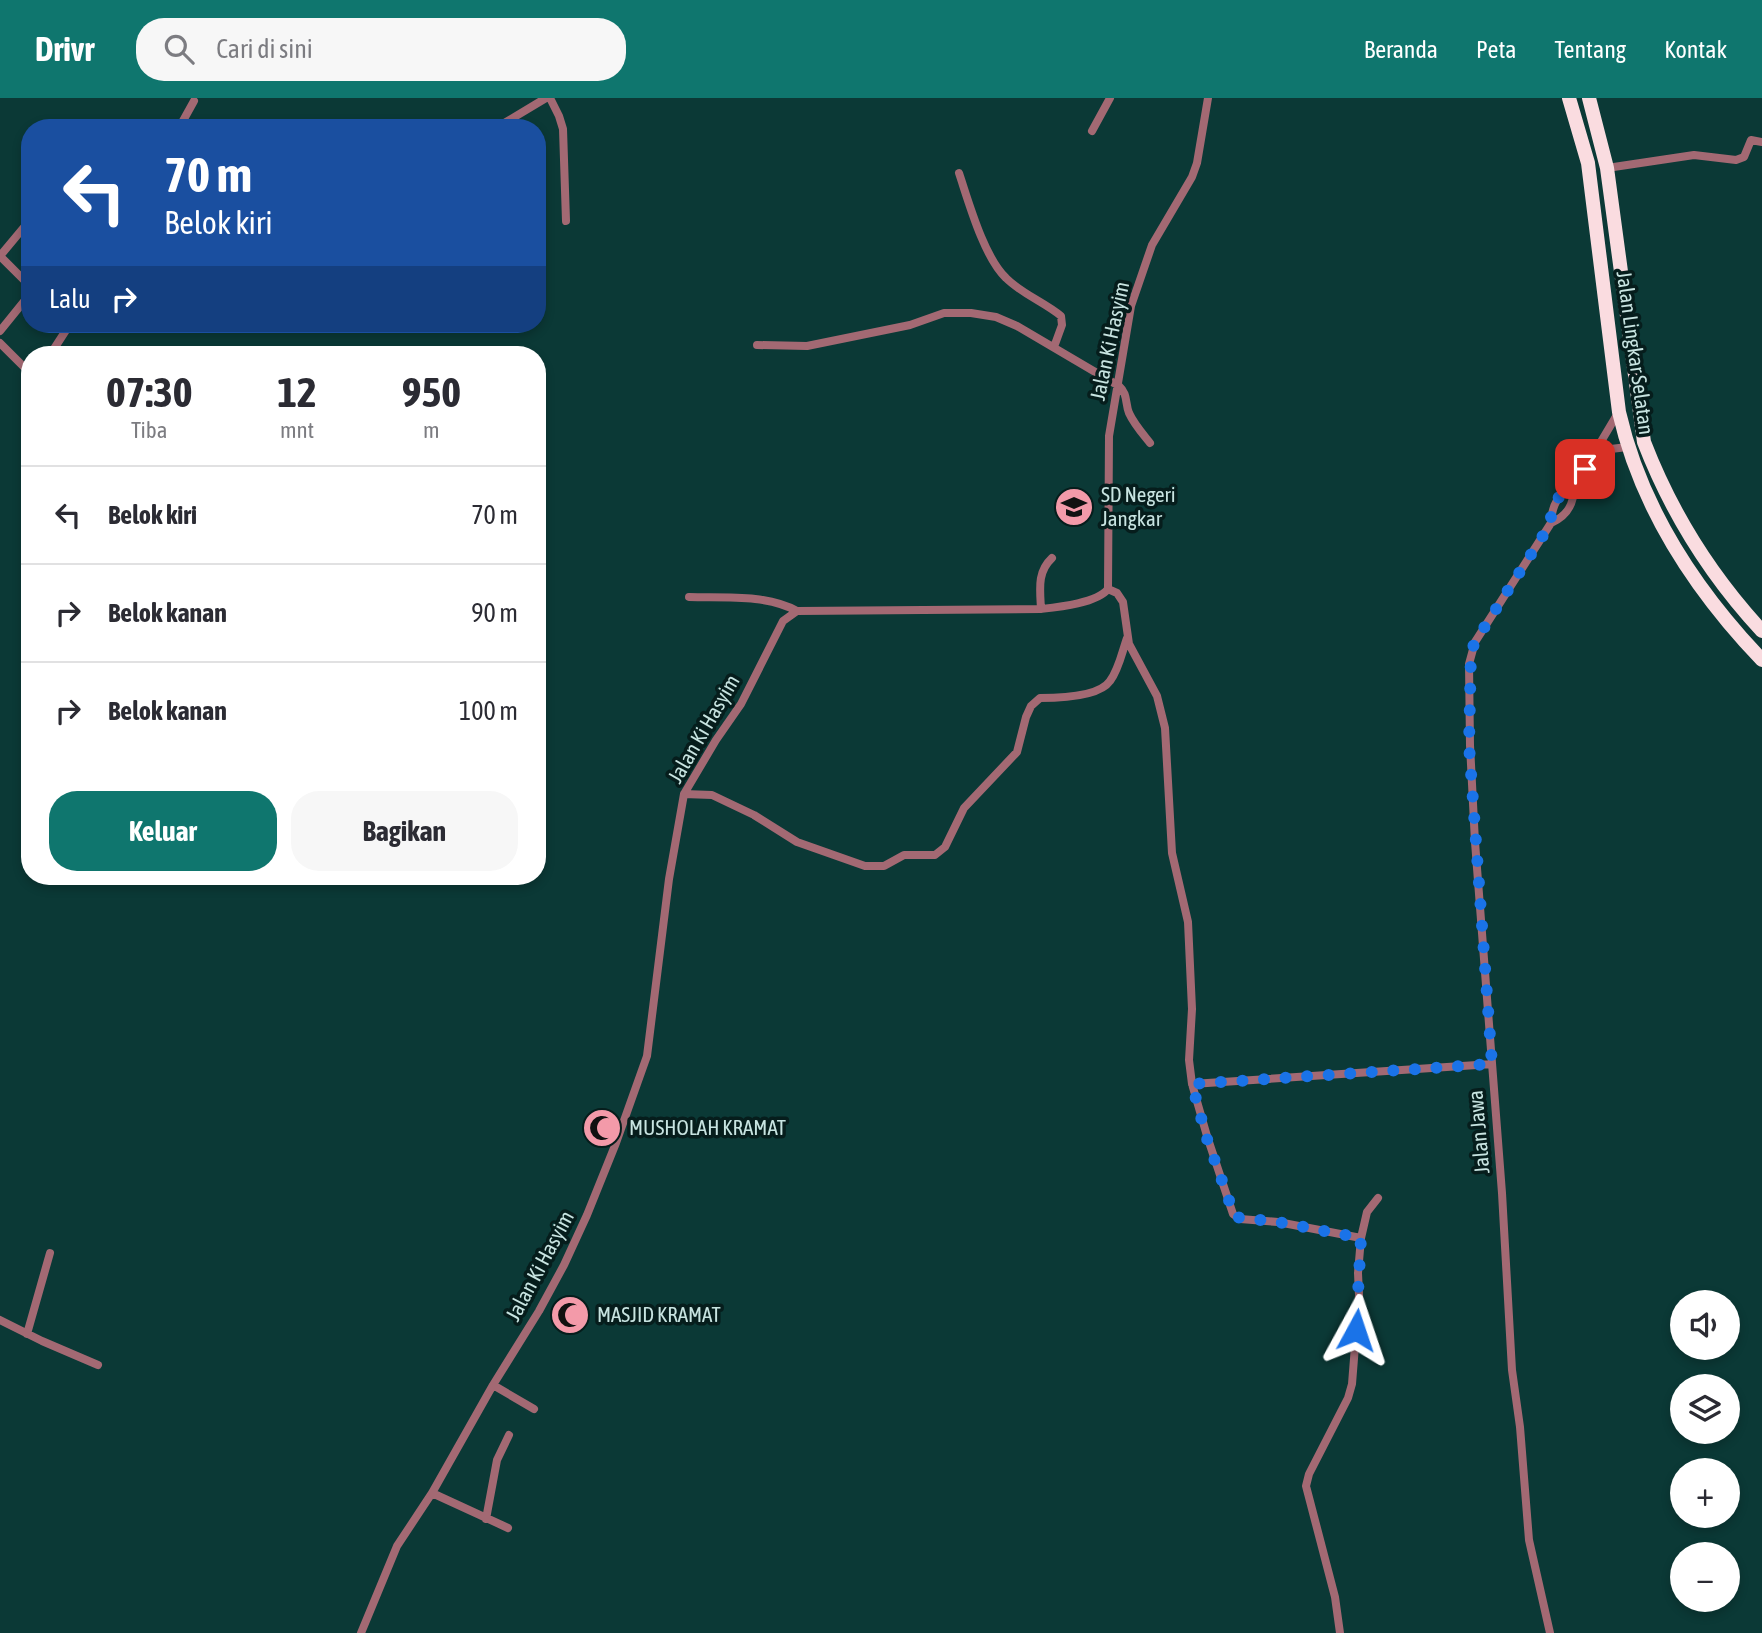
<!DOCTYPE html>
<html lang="id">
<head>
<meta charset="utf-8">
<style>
	:root { --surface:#fff; --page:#f7f7f7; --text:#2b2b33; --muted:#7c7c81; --line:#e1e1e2; --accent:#0f766e }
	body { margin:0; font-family:"Asap Condensed",sans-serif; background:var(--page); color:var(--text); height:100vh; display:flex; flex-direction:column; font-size:26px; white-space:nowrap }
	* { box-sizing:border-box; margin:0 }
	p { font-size:23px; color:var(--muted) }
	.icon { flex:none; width:38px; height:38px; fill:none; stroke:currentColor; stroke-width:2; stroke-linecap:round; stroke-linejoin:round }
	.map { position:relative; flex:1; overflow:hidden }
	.drawer { position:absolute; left:21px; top:248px; width:525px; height:539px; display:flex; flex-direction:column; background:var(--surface); border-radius:28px; box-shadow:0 4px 10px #0003 }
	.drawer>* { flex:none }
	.banner { position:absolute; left:21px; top:21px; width:525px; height:214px; border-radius:28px; box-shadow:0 4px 10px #0003; background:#1a4fa0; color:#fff; overflow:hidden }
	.fabs { position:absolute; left:1670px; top:1192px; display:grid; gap:14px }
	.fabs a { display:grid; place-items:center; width:70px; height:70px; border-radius:50%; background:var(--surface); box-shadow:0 4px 10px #0003; font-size:35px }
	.pin { position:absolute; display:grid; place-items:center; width:60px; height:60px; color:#fff; margin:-30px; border-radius:14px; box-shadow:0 4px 10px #0006 }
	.me { position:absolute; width:77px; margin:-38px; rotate:5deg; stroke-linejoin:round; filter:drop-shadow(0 0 5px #0008) }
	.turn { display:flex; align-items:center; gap:24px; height:147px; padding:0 28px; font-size:32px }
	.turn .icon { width:91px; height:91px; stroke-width:2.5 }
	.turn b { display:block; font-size:49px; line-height:60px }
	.then { display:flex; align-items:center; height:66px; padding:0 28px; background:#0003; gap:14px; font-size:26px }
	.eta { display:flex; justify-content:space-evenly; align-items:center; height:119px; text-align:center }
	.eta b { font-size:42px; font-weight:700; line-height:49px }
	.primary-button { display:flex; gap:14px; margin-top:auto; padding:14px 28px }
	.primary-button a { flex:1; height:80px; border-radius:28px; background:var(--accent); color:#fff; font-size:28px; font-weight:700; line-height:80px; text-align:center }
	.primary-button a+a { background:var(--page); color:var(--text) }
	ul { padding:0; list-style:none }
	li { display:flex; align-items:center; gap:21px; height:98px; padding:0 28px; border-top:2px solid var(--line) }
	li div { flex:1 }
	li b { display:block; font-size:26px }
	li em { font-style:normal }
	header { display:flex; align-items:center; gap:42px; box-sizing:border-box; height:98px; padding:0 35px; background:var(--accent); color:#fff }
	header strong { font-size:33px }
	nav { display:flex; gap:38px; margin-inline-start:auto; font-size:24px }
	.search { width:490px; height:63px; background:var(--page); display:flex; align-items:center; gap:18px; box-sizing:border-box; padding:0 24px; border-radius:28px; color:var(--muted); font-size:26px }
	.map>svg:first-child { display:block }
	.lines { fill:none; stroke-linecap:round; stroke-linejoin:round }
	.street { stroke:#a36973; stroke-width:8 }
	.highway { stroke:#fadce0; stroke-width:14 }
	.route { stroke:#1a73e8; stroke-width:12; stroke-dasharray:0 21.6 }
	.labels { text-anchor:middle; stroke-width:7; stroke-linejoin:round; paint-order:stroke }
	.street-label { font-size:21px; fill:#c8e4e1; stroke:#061d1c }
	.poi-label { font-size:21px; fill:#c8e4e1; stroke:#061d1c; text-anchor:start }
</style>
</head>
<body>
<header>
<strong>Drivr</strong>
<div class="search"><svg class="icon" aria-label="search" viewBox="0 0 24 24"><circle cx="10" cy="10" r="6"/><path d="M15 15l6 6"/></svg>Cari di sini</div>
<nav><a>Beranda</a><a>Peta</a><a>Tentang</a><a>Kontak</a></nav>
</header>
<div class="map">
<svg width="1762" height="1535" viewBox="0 0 1762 1535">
	<rect width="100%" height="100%" fill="#0b3936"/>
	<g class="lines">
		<path class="street" d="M550,0l9,18 4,13 3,92
			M179,30l15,-27
			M496,30l50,-30
			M1092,33l18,-33
			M1607,70l87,-13 42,5 8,-3 7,-17 11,2
			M959,75c10,30 25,84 47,105 16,16 38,24 55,38l1,9 -8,22
			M30,122l-30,36 30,30
			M0,233l30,-37
			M0,245l30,30
			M757,247l50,1 103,-21 34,-12h27l25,4 21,9 102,60c9,8 6,17 10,27 5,11 13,20 21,30
			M50,257l20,-31
			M1595,353l32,-4
			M1109,424l43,-5
			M1551,425c16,-7 23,-18 23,-36l44,-74
			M1108,491l9,4 6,9 6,42 28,52 8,32 7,125 16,69 4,87 -3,51 3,24 15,52 26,78 7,5 38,3 83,16
			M689,499c35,1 77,-3 108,14
			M1041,511c-1,-20 -4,-37 11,-51
			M684,696l28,1 42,20 43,27 68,24h19l20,-11h31l10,-8 19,-39 53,-56 9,-35 5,-11 9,-8c18,0 59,-1 70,-17 9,-12 12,-29 17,-43
			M1192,986l300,-20
			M0,1222l42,21 56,24
			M27,1236l23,-81
			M493,1287l41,24
			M432,1395l76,35
			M486,1421l11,-59 12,-25
			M361,1535l36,-87 35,-53 61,-108 46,-74 25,-46 23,-50 29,-72 31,-87 22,-177 15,-85 32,-54 25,-36 42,-83 14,-10 244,-2c18,-2 56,-6 67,-20l1,-153 22,-130 21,-61 40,-68 5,-14 11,-65
			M1340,1535l-5,-36 -29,-111 3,-12 39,-76 4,-14 7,-89 -1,-22 3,-35 6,-26 11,-14
			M1550,1535l-21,-93 -9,-113 -8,-57 -10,-177 -27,-351 -5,-97 -1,-81 6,-22 76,-119c1,-18 6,-28 23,-36"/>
		<path class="highway" d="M1569,0l19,65 31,249c22,96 76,178 143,248
			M1589,0l18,70 37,274c27,70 67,134 118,189"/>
	</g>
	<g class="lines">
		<path class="route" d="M1356,1232l5,-92 -83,-16 -43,-5 -29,-81 -14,-52 300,-20 -23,-319 2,-93 4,-10 76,-119v-11l10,-19 13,-6 11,-18"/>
	</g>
	<defs>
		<symbol id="school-disc" viewBox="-11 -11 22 22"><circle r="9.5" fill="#f39aa9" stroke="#061d1c"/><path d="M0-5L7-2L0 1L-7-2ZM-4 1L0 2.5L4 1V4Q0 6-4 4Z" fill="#111"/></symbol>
		<symbol id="mosque-disc" viewBox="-11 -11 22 22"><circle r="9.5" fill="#f39aa9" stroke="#061d1c"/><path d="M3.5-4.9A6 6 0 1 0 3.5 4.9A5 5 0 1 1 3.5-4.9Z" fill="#111"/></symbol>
	</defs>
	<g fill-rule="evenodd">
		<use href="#school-disc" x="1052" y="387" width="44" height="44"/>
		<use href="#mosque-disc" x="580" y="1008" width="44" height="44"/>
		<use href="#mosque-disc" x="548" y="1195" width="44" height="44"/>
	</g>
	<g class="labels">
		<g class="street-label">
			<text transform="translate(1110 243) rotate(-78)" y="7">Jalan Ki Hasyim</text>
			<text transform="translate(1635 255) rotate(82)" y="7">Jalan Lingkar Selatan</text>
			<text transform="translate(704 631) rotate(-60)" y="7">Jalan Ki Hasyim</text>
			<text transform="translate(1479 1034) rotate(-95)" y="7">Jalan Jawa</text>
			<text transform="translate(540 1168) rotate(-62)" y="7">Jalan Ki Hasyim</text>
		</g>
		<g class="poi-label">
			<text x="1101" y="404">SD Negeri<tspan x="1101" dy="24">Jangkar</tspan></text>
			<text x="629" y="1037">MUSHOLAH KRAMAT</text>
			<text x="597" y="1224">MASJID KRAMAT</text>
		</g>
	</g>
</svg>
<div class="fabs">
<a><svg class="icon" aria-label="sound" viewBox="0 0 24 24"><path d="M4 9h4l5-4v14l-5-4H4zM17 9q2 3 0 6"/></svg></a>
<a><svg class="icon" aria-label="layers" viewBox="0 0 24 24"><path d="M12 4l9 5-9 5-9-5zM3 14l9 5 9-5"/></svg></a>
<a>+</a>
<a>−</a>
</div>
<div class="pin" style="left:1585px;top:371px;background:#d93025"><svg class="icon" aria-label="arrive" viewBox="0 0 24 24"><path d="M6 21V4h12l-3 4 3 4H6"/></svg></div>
<svg class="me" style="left:1356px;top:1232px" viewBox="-20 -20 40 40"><path d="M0-17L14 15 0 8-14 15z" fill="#1a73e8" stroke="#fff" stroke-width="4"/></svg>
<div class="banner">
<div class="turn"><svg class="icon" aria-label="left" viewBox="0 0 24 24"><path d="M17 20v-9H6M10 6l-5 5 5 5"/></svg><div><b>70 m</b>Belok kiri</div></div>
<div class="then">Lalu<svg class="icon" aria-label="right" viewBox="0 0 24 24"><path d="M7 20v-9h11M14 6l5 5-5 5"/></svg></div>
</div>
<section class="drawer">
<div class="eta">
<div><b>07:30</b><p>Tiba</p></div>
<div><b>12</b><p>mnt</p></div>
<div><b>950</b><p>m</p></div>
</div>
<ul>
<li><svg class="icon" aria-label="left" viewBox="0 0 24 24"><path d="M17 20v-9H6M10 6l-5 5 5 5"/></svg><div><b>Belok kiri</b></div><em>70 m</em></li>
<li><svg class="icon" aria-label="right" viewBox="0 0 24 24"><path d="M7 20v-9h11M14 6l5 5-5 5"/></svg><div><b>Belok kanan</b></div><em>90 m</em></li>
<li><svg class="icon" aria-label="right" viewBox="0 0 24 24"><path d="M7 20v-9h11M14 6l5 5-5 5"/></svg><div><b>Belok kanan</b></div><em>100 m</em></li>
</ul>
<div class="primary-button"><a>Keluar</a><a>Bagikan</a></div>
</section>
</div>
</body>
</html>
